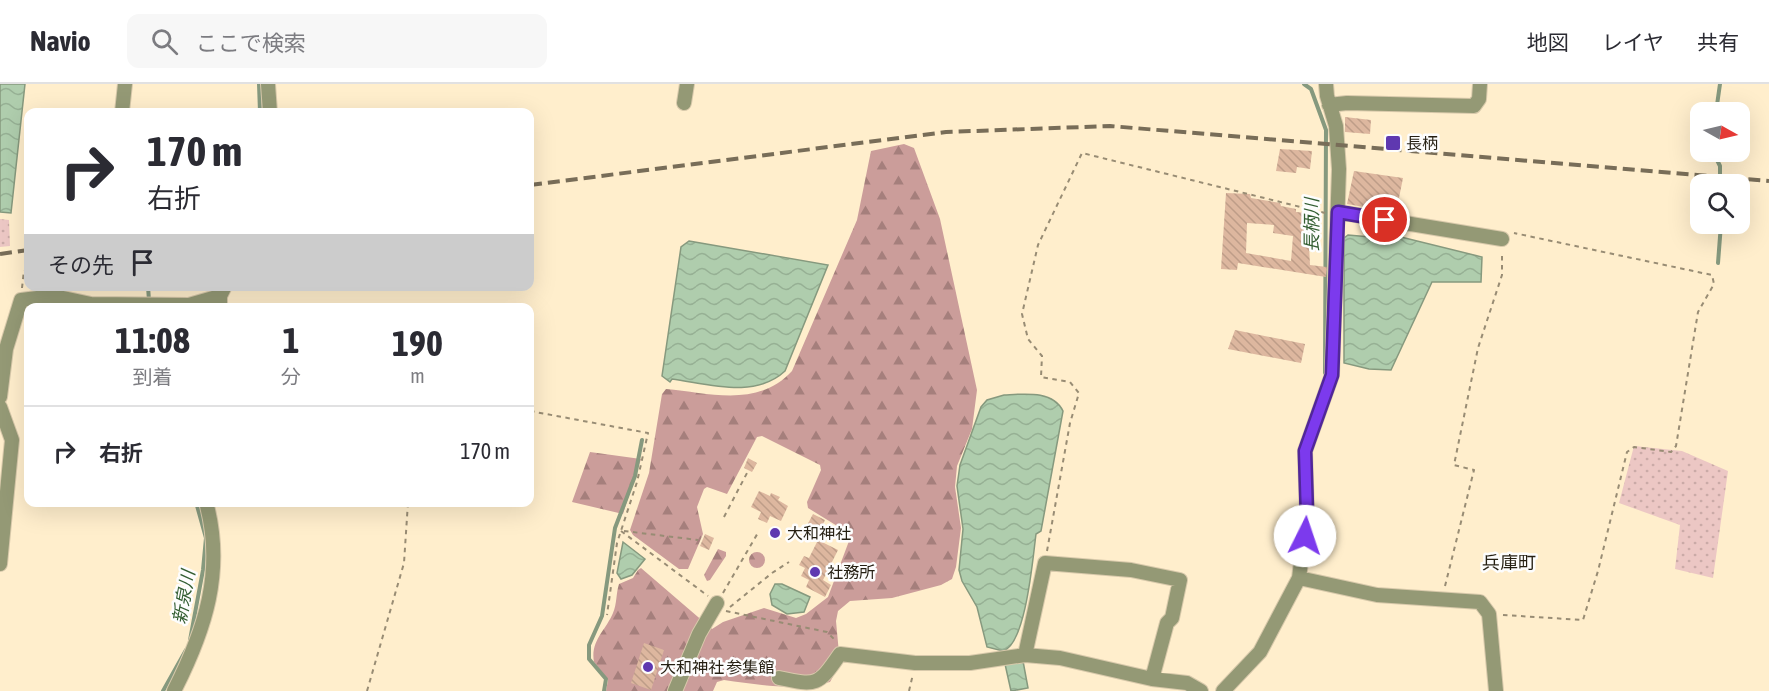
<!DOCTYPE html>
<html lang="ja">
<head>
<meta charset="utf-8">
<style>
	:root { --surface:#fff; --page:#f7f7f7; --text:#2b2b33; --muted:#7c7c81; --line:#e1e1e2 }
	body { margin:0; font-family:"Asap Condensed","Noto Sans JP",sans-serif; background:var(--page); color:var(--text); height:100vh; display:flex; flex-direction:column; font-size:22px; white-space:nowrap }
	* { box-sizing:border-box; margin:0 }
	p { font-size:20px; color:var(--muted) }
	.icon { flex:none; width:33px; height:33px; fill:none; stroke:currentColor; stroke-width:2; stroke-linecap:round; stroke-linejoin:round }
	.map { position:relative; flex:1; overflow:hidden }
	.sheet { position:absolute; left:24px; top:219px; width:510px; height:204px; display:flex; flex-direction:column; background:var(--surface); border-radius:12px; box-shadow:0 6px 24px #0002 }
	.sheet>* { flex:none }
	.top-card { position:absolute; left:24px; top:24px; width:510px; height:183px; border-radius:12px; box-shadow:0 6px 24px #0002; background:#fff; color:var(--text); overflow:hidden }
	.needle { width:39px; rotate:98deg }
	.controls { position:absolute; left:1690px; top:18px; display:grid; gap:12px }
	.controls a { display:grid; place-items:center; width:60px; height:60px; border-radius:12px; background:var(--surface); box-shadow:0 6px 24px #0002; font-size:30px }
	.pin { position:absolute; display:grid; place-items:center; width:51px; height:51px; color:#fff; margin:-26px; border:3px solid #fff; border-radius:50%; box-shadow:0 2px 6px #0007 }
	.me { position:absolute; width:66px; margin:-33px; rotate:4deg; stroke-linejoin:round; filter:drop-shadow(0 0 4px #0008) }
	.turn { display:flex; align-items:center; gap:21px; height:126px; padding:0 24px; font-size:27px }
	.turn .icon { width:78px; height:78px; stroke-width:2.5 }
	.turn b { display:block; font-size:42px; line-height:51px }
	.then { display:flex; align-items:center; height:57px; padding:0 24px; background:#0003; gap:12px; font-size:22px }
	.eta { display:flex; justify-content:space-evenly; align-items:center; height:102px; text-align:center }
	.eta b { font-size:36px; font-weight:700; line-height:42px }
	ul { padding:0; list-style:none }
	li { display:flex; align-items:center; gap:18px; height:90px; padding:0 24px; border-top:2px solid var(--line) }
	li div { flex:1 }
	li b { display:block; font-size:22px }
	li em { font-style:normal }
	header { display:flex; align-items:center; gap:36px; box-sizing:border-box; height:84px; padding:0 30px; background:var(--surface); border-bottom:2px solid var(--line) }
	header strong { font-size:28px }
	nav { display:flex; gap:33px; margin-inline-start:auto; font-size:21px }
	.search { width:420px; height:54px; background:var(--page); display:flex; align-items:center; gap:15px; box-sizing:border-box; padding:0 21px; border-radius:12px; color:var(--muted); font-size:22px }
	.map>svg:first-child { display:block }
	.grass { fill:url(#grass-dots) }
	.forest { fill:url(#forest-firs) }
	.water { fill:url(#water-waves); stroke:#86997e; stroke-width:1.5 }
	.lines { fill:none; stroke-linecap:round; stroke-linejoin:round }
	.stream { stroke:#86997e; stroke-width:4 }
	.building { fill:url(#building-back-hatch); fill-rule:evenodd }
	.minor-casing { stroke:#d8c9ab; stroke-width:16 }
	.path { stroke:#988c74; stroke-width:2; stroke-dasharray:4.5 4.5; stroke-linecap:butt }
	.minor { stroke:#949975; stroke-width:14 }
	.rail { stroke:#786d58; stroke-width:4; stroke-dasharray:12 6; stroke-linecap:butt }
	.route-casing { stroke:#51269a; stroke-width:15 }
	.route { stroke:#7c3aed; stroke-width:10 }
	.poi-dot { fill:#5f38b0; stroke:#fdfdfd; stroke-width:2 }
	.labels { text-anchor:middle; stroke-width:5; stroke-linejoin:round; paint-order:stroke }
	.poi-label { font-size:16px; fill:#251f12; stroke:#fdfdfd; text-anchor:start }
	.water-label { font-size:18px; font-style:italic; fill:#335e32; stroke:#fdfdfd }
	.neighbourhood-label { font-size:18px; fill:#251f12; stroke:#fdfdfd }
</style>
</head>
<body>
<header>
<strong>Navio</strong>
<div class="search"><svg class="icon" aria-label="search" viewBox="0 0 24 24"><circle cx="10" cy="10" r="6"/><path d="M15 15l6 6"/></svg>ここで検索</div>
<nav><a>地図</a><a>レイヤ</a><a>共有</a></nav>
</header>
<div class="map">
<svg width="1769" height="607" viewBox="0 0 1769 607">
	<defs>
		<pattern id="grass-dots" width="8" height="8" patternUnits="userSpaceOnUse" patternTransform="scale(1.5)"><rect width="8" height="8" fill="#ecc7c4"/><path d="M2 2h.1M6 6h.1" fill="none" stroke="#caaaa7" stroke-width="1.8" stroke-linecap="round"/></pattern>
		<pattern id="forest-firs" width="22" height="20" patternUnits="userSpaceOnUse" patternTransform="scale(1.5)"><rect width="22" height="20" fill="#cb9d9a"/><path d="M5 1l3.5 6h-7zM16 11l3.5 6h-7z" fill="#a57f7c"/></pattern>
		<pattern id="water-waves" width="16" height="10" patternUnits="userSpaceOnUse" patternTransform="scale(1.5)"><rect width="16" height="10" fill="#afcdad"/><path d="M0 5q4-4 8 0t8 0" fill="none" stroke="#96b094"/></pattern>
		<pattern id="building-back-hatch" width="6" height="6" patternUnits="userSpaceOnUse" patternTransform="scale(1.5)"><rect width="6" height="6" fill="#ddb79f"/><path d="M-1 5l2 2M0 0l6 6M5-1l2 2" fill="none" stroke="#be9d88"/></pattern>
	</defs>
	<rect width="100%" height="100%" fill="#fec"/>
	<path class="grass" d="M0,135l9,1 1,26 -10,1z
		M1634,362l48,5 46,20 -15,107 -38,-9 5,-44 -61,-22z"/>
	<path class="forest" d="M904,60l10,4 26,71 37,171 -5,39 -15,37 -2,21 6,41 -5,39 -4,12 -11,6 -49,13 -42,3 -12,10 -2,10 4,43 -10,18c-34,9 -70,3 -106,-2l-7,2 -4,9h-107l2,-11 -14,-18c-4,-21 12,-32 19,-49 4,-9 3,-20 6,-29l14,-6 5,-8 3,-2 71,61 11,-7 41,-14 32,10 10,-4 22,-17 21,-56 -2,-9 -39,-24 -1,-6 14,-32 -1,-5 -58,-29 -5,1 -30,57 -20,-7 -3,2 -7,18 6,27 -15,35h-9l-46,-34 -3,-5 19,-57 13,-79 4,-5c44,4 92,19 126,-18l65,-151 14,-69z
		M590,368l51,7 -18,55 -51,-12z
		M718,465l8,3v4l-16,24 -3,1 -3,-6z
		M749 476a8 8 0 1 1 16 0a8 8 0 1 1-16 0Z"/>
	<path class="water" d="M0,0h25l-14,129 -11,-1z
		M1348,151l45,4 8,-2 81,20 -1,25h-49l-41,88 -22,-1 -25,-6v-125z
		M689,157l139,24 -43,106c-30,28 -76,13 -113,8l-2,3 -8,-6 19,-129z
		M1004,311c20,-1 49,-5 59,16l-22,120 -5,3c-3,22 -10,111 -33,117l-16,-4 -10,-40 -15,-26 -3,-11 4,-41 -6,-43 3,-21 21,-58 6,-7z
		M623,458l22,17 -13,16 -11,4 -4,-6z
		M775,500h7l28,13 -6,15 -17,2 -15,-9 -2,-11z
		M1023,577l5,27 -17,3 -6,-27z"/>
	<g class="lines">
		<path class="stream" d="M259,0l1,28
			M1304,0l7,5 15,41 -1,243
			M1716,28l4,-28
			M1713,68l7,14v18
			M1718,179l3,-39
			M148,202l1,15
			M190,556l13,-70 3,-32 -10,-36
			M163,607l23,-41
			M604,607l2,-12 -17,-20v-14l13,-29 13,-88 20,-52 7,-36"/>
	</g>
	<path class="building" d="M1345,33l26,3 -1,14 -25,-2z
		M1280,65l32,2 -2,18 -13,-2 -1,6 -20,-2z
		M1354,87l49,7 -4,20 -11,-2 -2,15 -39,-7z
		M1226,109l24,1 1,4 29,5 1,3 15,3v3l23,2 2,24h-3v7l-9,-1 1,21 17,2 -1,10 -88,-14 -1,7 -16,-1zM1247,139l27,2 -1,8 20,3 -2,25 -45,-8z
		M1235,246l70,14 -4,19 -73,-14z
		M748,374l9,5 -5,9 -8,-4z
		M759,407l11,5 1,-3 9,4 -2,3 10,6 -7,15 -11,-5 -3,7 -9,-4 3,-7 -10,-5z
		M813,430l12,6 -9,19 -13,-6z
		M705,450l9,4 -5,12 -9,-4z
		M818,456l20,10 -15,30 8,5 -6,12 -19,-10 3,-7 -8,-4 4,-8 -6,-3 5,-9 5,2z
		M644,559l20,7 -13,40 -20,-7z"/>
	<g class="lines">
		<defs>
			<path id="minor" d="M268,0l2,28
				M684,19l3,-19
				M1329,21l18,-2 127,3 5,-7 1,-15
				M122,28l3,-28
				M1338,128l164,27
				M220,224v-12l5,-10
				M0,313l6,-48 15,-49 33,-4 37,8 98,1 31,-9
				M0,323l12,33 -12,124
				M1299,494l78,17 103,7 9,12 7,77
				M1025,571l20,-92 86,7 49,10 -8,38 -5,5 -15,56
				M779,594c38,8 39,8 61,-24l75,9h55l55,-8 35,3 92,21 35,4 14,8
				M174,607c31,-61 51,-120 32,-189
				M675,607l24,-57 18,-31
				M1223,607l37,-39 39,-74 8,-63 -2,-64 27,-76 7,-206 -3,-43 -9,-30 -1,-12"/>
		</defs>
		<use href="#minor" class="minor-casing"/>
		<path class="path" d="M22,204l2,-18
			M530,327l118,22 -11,49 -20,61 -10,72
			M724,433l23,-44
			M621,447l87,65
			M624,447l74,9
			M1047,467l23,-128 9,-30 -9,-11 -29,-5 1,-21 -14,-17 -6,-25 16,-69 44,-92 243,60
			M1445,502l29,-116 -20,-5 24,-117 24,-73v-23
			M723,509l36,-62
			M730,523l42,-34 17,-11
			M726,527l101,21 9,9
			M1503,531l80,5 15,-49 29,-119 7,-5 37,5 5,-6 22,-134 16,-28 -2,-9 -198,-42
			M367,607l37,-128 4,-61
			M909,607l4,-17"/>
		<use href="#minor" class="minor"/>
		<path class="rail" d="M530,101l416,-53 164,-6 659,55
			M0,170l28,-4"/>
	</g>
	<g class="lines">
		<defs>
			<path id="route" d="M1305,452l2,-21 -2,-64 27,-76 6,-163 47,8"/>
		</defs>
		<use href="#route" class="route-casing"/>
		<use href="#route" class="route"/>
	</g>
	<g class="poi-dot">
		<rect x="1385" y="51" width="16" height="16" rx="3"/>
		<circle cx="775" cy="449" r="6"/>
		<circle cx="815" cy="488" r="6"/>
		<circle cx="648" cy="583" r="6"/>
	</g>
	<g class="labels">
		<g class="poi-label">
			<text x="1406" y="65">長柄</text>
			<text x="787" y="455">大和神社</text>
			<text x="827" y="494">社務所</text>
			<text x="660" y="589">大和神社 参集館</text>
		</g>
		<g class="water-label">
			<text transform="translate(1312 141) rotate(-90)" y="6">長柄川</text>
			<text transform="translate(184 513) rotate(-80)" y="6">新泉川</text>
		</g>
		<g class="neighbourhood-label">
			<text x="1509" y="485">兵庫町</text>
		</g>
	</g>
</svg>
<div class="controls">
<a><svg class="needle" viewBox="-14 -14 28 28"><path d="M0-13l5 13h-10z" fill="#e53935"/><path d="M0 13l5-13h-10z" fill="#7c7c81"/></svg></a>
<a><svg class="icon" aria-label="search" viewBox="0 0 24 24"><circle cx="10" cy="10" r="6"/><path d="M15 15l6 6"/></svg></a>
</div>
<div class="pin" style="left:1385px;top:136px;background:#d93025"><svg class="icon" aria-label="arrive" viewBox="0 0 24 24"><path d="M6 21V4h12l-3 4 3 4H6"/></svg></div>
<svg class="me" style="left:1305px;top:452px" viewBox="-20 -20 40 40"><circle r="19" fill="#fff"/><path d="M0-13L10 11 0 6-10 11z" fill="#7c3aed"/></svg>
<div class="top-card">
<div class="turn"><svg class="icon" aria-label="right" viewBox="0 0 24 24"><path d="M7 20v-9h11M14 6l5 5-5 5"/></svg><div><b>170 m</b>右折</div></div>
<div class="then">その先<svg class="icon" aria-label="arrive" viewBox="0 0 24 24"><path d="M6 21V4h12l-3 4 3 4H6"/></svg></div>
</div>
<section class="sheet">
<div class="eta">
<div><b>11:08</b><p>到着</p></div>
<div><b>1</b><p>分</p></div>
<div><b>190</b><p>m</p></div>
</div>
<ul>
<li><svg class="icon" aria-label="right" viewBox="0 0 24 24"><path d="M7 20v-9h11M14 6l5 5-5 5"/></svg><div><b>右折</b></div><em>170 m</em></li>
</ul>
</section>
</div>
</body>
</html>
